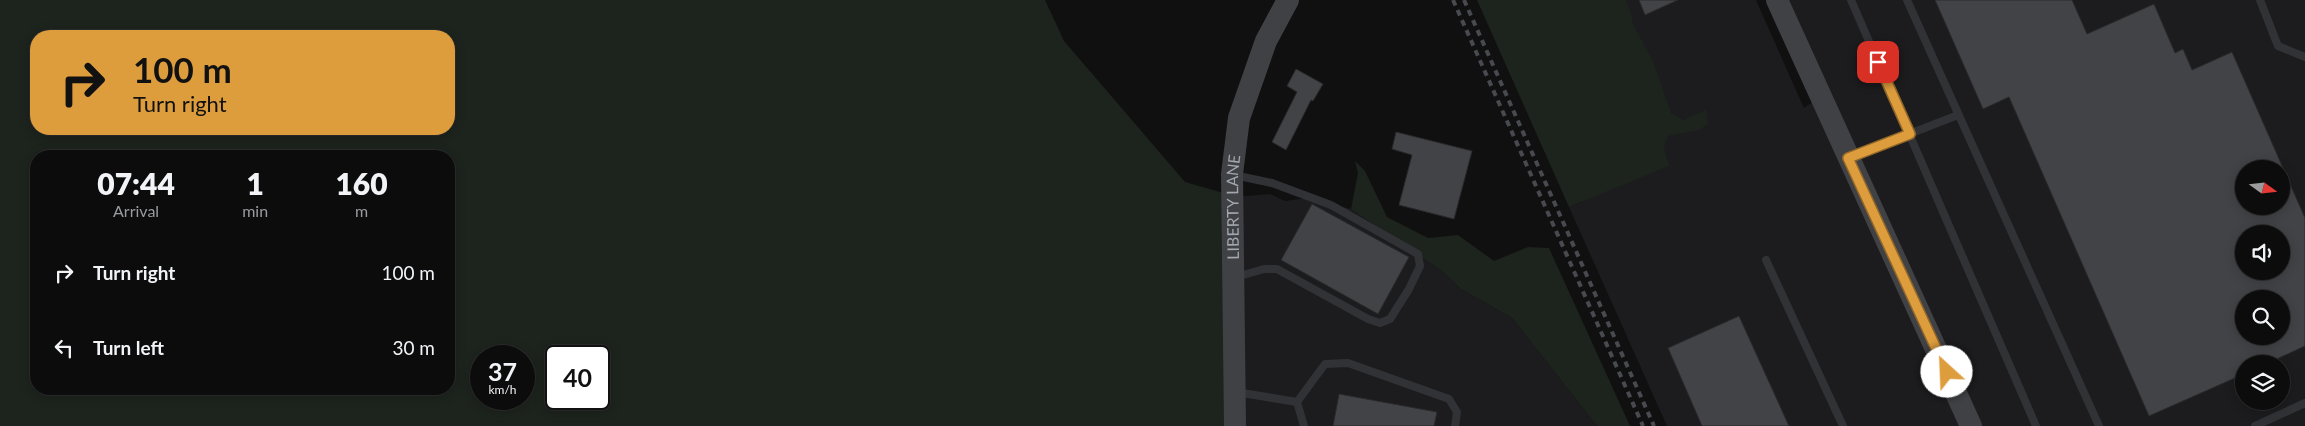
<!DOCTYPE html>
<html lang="en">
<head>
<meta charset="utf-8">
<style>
	:root { --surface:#0c0c0d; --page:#151516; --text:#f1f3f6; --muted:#9a9b9d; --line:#2c2c2e }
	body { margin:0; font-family:Lato,sans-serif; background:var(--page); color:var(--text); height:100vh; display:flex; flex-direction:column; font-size:19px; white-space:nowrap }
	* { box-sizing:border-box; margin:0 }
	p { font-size:16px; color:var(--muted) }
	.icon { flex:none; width:28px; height:28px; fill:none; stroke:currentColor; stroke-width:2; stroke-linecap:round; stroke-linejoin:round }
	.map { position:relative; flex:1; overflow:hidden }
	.panel { position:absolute; left:30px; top:150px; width:425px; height:245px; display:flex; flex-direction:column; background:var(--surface); border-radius:20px; box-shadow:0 2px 12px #0003,0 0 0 1px var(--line) }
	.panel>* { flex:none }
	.guide { position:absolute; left:30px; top:30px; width:425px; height:105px; border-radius:20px; box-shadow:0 2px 12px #0003,0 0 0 1px var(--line); background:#dd9d3d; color:#111; overflow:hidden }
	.needle { width:32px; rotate:105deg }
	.tools { position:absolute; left:2235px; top:160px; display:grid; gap:10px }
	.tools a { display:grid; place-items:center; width:55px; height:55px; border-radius:50%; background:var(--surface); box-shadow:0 2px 12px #0003,0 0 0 1px var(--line); font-size:25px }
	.speed { position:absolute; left:470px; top:345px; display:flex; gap:10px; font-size:25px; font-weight:700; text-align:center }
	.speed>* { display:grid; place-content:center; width:65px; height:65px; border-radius:50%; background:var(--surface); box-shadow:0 2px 12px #0003,0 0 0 1px var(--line); line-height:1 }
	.speed small { font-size:12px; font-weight:400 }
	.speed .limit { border:2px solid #111; border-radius:8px; background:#fff; color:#111 }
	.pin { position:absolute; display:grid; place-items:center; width:42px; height:42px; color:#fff; margin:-21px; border-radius:10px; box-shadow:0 2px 8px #0006 }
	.me { position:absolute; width:55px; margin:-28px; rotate:335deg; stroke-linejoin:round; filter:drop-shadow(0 0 4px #0008) }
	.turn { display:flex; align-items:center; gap:18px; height:105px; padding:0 20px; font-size:22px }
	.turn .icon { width:65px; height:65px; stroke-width:2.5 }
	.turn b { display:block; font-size:35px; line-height:42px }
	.eta { display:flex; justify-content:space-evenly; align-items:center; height:85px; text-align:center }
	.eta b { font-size:30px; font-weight:800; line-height:35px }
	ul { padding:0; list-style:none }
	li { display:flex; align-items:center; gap:15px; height:75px; padding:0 20px }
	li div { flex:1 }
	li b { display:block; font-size:19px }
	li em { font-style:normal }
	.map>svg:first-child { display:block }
	.built { fill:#1c1c1e; fill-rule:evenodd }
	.green { fill:#1d231d; fill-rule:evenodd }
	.building { fill:#424346; stroke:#2a2a2d; fill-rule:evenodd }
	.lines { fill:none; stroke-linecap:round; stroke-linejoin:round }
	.lane { stroke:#313236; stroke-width:8 }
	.secondary { stroke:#404145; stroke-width:22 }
	.rail { stroke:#494a4f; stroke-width:4; stroke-dasharray:6 5; stroke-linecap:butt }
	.route-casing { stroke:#906628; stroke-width:12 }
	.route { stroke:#dd9d3d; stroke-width:9 }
	.labels { text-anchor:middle; stroke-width:5; stroke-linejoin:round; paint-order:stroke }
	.street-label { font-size:16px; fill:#a3a8b0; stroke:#0b0b0c }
</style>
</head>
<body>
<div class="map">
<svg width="2305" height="426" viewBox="0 0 2305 426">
	<rect width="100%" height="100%" fill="#101011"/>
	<path class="built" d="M1617,0h139l48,108 16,-11 -41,-97h526v426h-638l-98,-219 13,-5zM2244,169h37v37h-37zM2244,234h37v37h-37zM2244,299h37v37h-37zM2244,364h37v37h-37z
		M1270,194l15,7 22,-3 44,11 91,62 19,18 51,29 85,108h-363l1,-229z"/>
	<path class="green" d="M0,0h1045l19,41 121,141 42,12 8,232h-1235zM36,36h413v93h-413zM36,156h413v233h-413zM481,356h43v43h-43zM556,356h43v43h-43z
		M1477,0h149l5,13 2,11 20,37 18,52 12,7 23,-10 2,14 -9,6 -31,6 -4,11 5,19 -100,41z
		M1355,161l10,10 22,46 41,21 30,-3 36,26 34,-14 21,1 81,178h-33l-85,-108 -51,-29 -19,-18 -91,-62 7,-36z"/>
	<path class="building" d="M1639,0h39l-33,15z
		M1935,0h137l15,34 67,-30 21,49 8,-4 9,21 40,-18 73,166v128l-39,18h-22v10l-95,42 -140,-319 -26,12zM2244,169h37v37h-37zM2244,234h37v37h-37zM2244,299h37v37h-37z
		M1296,69l27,15 -10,17 -2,-1 -25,50 -14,-8 25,-50 -10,-6z
		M1396,132l76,19 -18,68 -55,-14 13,-50 -20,-6z
		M1312,204l97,53 -31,57 -97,-54z
		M1739,316l50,110h-87l-34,-78z
		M1339,394l98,18 -3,14h-101z"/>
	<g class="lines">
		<path class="lane" d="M1851,0l185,426
			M1907,0l192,426
			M2260,0l18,46 27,11
			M1850,157l108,-42
			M1234,175l38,8 59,22 87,49 2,12 -11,23 -19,30 -10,4 -12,-4 -91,-50h-13l-28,8
			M1766,260l77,166
			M1236,392l61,10
			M1297,402l28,-38 23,-1 101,36 8,13 -2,14
			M1297,402l7,24
			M2255,426l50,-23"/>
		<g class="secondary">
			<path d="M1777,0l194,426"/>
			<path id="s1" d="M1235,426l-3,-252 7,-56 27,-77 22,-41"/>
		</g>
		<path class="rail" d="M1453,0l190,426
			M1464,0l190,426"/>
	</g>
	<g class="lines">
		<defs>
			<path id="route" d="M1878,62l32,72 -62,24 99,214"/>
		</defs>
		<use href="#route" class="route-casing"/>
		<use href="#route" class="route"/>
	</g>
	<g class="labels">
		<g class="street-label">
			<text dy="6" stroke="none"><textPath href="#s1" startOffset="219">LIBERTY LANE</textPath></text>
		</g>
	</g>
</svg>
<div class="tools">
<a><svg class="needle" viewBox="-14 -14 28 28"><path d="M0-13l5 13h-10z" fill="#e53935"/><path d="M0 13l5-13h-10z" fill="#9a9b9d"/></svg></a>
<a><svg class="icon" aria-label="sound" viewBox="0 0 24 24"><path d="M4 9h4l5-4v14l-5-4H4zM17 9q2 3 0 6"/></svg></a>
<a><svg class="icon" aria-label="search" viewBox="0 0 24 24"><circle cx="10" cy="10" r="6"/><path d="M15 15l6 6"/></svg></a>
<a><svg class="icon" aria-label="layers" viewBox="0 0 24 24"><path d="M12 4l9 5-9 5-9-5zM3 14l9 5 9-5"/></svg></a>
</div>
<div class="speed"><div>37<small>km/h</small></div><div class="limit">40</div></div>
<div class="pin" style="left:1878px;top:62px;background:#d93025"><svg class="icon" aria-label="arrive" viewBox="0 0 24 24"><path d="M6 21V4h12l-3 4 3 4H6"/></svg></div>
<svg class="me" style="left:1947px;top:372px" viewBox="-20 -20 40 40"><circle r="19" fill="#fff"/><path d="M0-13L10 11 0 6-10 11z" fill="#dd9d3d"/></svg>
<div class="guide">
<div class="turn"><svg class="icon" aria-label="right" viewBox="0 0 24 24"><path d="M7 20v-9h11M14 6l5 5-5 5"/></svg><div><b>100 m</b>Turn right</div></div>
</div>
<section class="panel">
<div class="eta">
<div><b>07:44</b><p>Arrival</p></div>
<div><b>1</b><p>min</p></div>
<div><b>160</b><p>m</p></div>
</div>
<ul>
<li><svg class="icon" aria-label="right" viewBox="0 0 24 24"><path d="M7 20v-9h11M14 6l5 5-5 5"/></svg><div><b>Turn right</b></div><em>100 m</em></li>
<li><svg class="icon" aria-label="left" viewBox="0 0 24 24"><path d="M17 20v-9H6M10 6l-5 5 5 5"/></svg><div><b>Turn left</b></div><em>30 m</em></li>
</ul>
</section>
</div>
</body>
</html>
